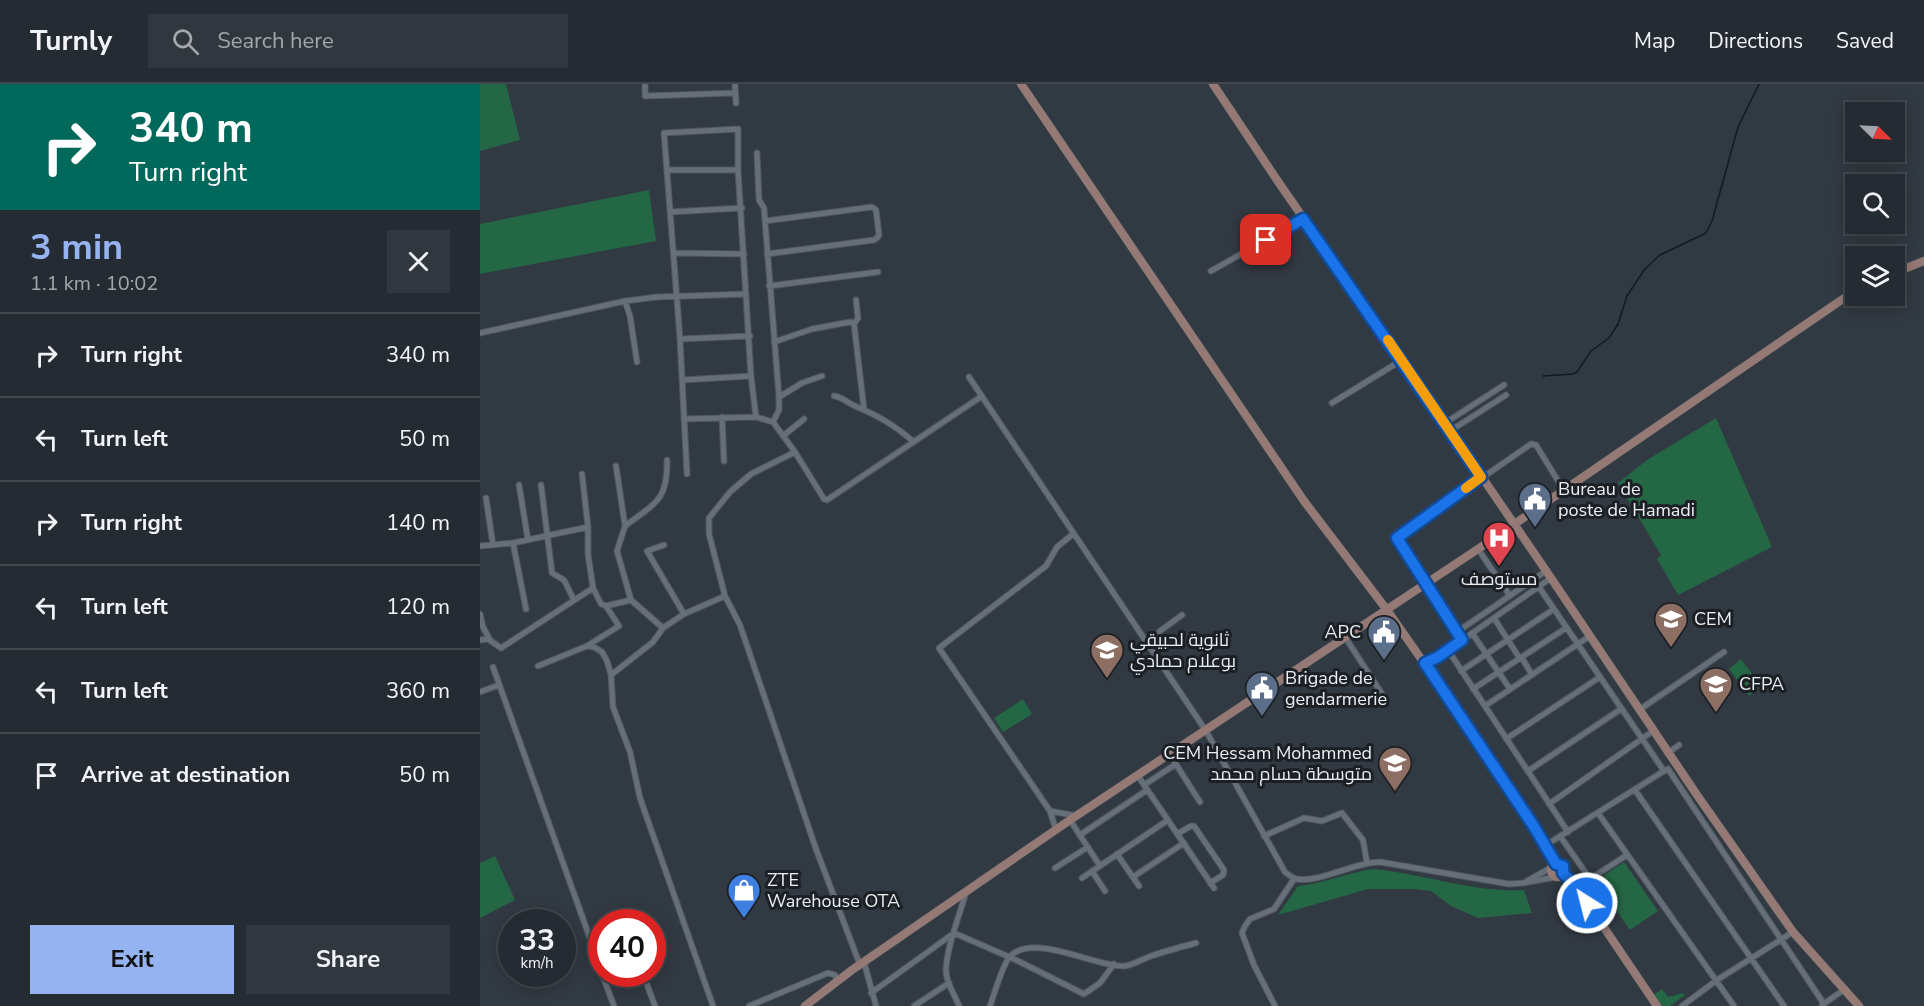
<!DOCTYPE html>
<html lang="en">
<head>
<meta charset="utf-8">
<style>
	:root { --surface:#252b32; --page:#31373e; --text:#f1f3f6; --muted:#a3a7ac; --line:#42474d; --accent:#95b2f1 }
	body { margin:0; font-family:"Nunito Sans",Cairo,sans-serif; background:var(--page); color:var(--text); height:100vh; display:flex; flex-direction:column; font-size:22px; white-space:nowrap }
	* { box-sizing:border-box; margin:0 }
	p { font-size:20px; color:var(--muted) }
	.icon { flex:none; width:33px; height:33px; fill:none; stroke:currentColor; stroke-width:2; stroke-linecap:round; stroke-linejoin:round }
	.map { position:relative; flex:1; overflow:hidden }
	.details { display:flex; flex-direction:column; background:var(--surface); width:480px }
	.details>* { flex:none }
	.banner { background:#00695c; color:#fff; overflow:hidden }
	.needle { width:39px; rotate:114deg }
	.buttons { position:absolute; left:1365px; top:18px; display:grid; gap:12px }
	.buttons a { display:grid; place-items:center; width:60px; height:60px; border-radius:0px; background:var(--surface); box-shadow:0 3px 15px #0003,0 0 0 2px var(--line); font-size:30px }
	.speed { position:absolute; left:18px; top:825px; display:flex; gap:12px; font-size:30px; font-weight:700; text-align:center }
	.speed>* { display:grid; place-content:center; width:78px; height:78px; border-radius:50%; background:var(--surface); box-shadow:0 3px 15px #0003,0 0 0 2px var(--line); line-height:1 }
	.speed small { font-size:15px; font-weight:400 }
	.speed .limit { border:9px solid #d22; background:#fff; color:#111 }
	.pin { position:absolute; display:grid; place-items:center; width:51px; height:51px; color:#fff; margin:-26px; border-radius:12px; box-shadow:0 3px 9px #0006 }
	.me { position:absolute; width:66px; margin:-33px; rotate:324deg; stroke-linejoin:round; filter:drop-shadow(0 0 4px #0008) }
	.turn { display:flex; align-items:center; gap:21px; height:126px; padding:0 30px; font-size:27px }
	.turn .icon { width:78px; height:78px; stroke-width:2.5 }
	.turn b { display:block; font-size:42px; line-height:51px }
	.round { display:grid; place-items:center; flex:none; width:63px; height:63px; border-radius:0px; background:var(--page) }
	.headline { display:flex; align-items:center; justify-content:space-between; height:102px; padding:0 30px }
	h1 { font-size:36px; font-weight:700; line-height:45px; color:var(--accent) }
	.primary-button { display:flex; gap:12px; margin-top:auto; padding:12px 30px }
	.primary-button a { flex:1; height:69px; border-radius:0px; background:var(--accent); color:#111; font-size:24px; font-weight:700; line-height:69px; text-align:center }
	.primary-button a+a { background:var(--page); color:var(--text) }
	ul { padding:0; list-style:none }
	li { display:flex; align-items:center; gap:18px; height:84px; padding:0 30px; border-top:2px solid var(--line) }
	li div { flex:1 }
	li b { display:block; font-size:22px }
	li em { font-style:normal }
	header { display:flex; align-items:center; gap:36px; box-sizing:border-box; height:84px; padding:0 30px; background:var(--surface); border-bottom:2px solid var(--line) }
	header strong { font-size:28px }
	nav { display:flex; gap:33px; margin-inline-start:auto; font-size:21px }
	.search { width:420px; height:54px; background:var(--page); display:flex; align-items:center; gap:15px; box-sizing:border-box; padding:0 21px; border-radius:0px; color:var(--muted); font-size:22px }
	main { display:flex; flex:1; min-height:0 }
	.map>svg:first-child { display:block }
	.green { fill:#246745 }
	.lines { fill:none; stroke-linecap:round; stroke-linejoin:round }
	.stream { stroke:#0d1d22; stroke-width:1.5 }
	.street-casing { stroke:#4e565d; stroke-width:7 }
	.secondary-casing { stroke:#4e565d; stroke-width:9 }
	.street { stroke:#666f79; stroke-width:5 }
	.secondary { stroke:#947975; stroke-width:8 }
	.route-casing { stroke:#114b97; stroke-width:15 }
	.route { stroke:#1a73e8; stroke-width:10 }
	.slow { stroke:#f59e0b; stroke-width:10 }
	.labels { text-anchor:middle; stroke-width:6; stroke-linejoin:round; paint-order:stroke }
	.poi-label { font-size:18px; fill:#e9eff4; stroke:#1c2024; text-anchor:start }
</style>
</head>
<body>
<header>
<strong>Turnly</strong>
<div class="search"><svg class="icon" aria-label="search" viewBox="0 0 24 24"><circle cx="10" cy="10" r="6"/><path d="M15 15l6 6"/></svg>Search here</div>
<nav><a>Map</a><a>Directions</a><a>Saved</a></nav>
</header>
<main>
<section class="details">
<div class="banner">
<div class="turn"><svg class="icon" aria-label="right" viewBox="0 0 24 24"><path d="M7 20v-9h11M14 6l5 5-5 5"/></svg><div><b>340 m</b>Turn right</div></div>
</div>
<div class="headline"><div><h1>3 min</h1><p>1.1 km · 10:02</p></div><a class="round"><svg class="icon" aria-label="close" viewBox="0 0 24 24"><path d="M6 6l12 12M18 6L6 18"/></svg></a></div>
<ul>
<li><svg class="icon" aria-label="right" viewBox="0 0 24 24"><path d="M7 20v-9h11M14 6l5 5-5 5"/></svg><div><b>Turn right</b></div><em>340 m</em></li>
<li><svg class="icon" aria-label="left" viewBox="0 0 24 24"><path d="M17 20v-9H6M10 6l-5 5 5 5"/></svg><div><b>Turn left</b></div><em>50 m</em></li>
<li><svg class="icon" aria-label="right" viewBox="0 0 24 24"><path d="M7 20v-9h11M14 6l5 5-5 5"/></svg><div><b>Turn right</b></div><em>140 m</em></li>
<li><svg class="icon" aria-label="left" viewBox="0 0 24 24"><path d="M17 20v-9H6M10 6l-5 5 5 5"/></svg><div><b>Turn left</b></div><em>120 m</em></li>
<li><svg class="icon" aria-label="left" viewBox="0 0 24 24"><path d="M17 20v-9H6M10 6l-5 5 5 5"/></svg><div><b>Turn left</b></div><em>360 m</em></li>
<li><svg class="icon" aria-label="arrive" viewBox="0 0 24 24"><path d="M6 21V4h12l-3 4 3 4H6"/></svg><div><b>Arrive at destination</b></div><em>50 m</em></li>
</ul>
<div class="primary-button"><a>Exit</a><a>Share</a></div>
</section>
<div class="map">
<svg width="1444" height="922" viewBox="0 0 1444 922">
	<rect width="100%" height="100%" fill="#313942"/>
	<path class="green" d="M0,0h26l14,56 -40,11z
		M169,106l7,51 -176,33v-50z
		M1236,334l56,129 -94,48 -21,-36 4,-4 -43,-72 29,-23z
		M1261,575l20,27 -12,10 -20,-27z
		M543,615l9,15 -29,18 -9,-14z
		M15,772l20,44 -35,18v-55z
		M1144,778l34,49 -28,19 -34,-49z
		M894,785c49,5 102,24 150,21l8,23 -54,5 -27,-12 -20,-15 -17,-2h-46l-90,26 20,-29c25,-2 50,-14 76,-17z
		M1182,905l6,8 15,-4 2,2 -15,11h-13l-6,-9z"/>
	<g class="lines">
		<path class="stream" d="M1063,292l30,-2 4,-2 14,-21 18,-13 9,-14 9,-28 17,-26 16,-15 46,-22 6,-12 26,-94 21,-43"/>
		<defs>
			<path id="street" d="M165,0v12l90,-3
				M255,0l1,19
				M277,69l2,47 5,8 15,189v13l-6,12
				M187,86h71
				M190,128l72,-4
				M285,137l107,-14 4,3 3,25 -2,3 -3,2 -107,14
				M194,169l70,1
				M731,187l92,-52
				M289,202l109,-14
				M145,217l5,15 7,46
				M374,240l4,-6 -2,-18
				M0,249l145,-32 32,-4 89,-3
				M200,255l70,-3
				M294,258l38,-13 38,-7 4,2 10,85
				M489,293l237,354 79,141c4,3 7,6 12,7 23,4 57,-17 83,-17l129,22 14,-1 33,-6
				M202,296l69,-4
				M354,312c9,1 13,7 21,10 24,10 39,19 59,36
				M299,313l23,-14 20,-7
				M852,319l70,-43
				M242,333l2,44
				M204,335l72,-2 17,5 22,30 29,47 3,1 155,-104
				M965,339l59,-38
				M970,347l56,-36
				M303,352l21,-17
				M102,390l6,53v27l5,34 8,16 5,2 25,-6 -14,-49 8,-25 -9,-60
				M207,390l-7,-135 -16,-206 74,-4v41l13,206 5,41
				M39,401l9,55
				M61,401l11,88 12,7 10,20
				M6,414l7,47
				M145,442c30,-23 43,-25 42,-66
				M33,459l13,66
				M184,461l-17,6 37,63
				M0,462l33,-3 75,-16
				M998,465l32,47
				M1059,503l125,184
				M245,512l15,29 76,224 44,116
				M0,530l3,13 7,13
				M1014,534l26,41
				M183,544l21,-14 41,-18 -16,-62v-16l21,-26 21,-18 44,-22
				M977,548l89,-61
				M992,549l38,56
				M865,553l37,57
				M0,556l8,-1 13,9 92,-60
				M982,556l-64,-99 1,-6 132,-91 5,1 27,44
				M107,562l32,-20 -13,-20
				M669,562l11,-15 22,-16
				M968,566l120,182
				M1042,574l10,17
				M944,579l14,-6 113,-79
				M58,582l49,-20 7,1 8,5 5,9 4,14 2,32 17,45 10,46 73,208
				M13,583l109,305
				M981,587l93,-62
				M131,591l42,-33 10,-14 -32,-28
				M993,605l93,-61
				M0,608l19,-7
				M1005,622l105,-70
				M1159,626l85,-58
				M1026,655l94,-62
				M1188,669l11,-8
				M690,671l30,47
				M1188,685l156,235
				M1048,687l93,-62
				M658,692l76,112
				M664,701l32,-21
				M1155,706l149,216
				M1069,720l104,-73
				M570,727l27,5
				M1118,729l136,193
				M590,736l30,46
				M576,746l-6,-19 -111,-163 107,-82 11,-19 16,-13
				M697,750l14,-8h3l30,44 -1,5 -13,8
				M600,751l67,-45
				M784,752l40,-18 18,3 20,-8 21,27 4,23
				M1080,752l30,43 37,-24
				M1066,761l118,-74
				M637,770l22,32
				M575,784l33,-21
				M612,787l13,20
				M653,793l51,-34
				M602,794l86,-58
				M1047,797l25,-14
				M384,878l12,44
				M122,890l12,32
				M163,890l12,32
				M391,909l83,-60 60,26 70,35 16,-11 14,-19
				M1342,921l23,-16
				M269,922l79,-33 7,2 2,5
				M434,922l35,-23
				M479,922c-4,-11 -13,-23 -13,-35 0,-22 14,-57 20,-79
				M510,922c4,-11 12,-40 19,-48 21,-28 88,10 116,8 8,-1 18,-7 26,-10 15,-5 30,-9 45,-13
				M795,922l-21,-41 -12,-32 3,-7 5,-7 24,-10 20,-30
				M1202,922l35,-26 76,-48"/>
			<path id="secondary" d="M541,0l283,417 83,109 37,53 109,162 23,39
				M733,0l66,99 123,177 149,218 146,217 96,137 66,74
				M1414,189l30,-12
				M1071 786a7 7 0 1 1 14 0a7 7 0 1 1-14 0Z
				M1083,789l13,13 81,120
				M325,922l47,-36 218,-150 408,-271 378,-259"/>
		</defs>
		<use href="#street" class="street-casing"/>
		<use href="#secondary" class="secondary-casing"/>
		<use href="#street" class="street"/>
		<use href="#secondary" class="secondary"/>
	</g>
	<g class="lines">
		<defs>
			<path id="route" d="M786,156l37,-21 178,258 -84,61 65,102 -24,17 -13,6 108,162 23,39 7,2v7l10,10 14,20"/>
		</defs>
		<use href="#route" class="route-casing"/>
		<use href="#route" class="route"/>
		<path class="slow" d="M908,256l93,137 -15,11"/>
	</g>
	<defs>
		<symbol id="civic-pin" viewBox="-11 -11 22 30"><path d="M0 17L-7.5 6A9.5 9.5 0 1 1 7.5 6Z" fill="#5c6f8a" stroke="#1c2024"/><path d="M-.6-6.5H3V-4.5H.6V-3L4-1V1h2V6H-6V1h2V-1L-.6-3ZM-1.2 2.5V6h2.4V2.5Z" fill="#fff"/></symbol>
		<symbol id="hospital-pin" viewBox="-11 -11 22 30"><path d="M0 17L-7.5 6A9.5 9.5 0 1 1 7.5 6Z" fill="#e0444e" stroke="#1c2024"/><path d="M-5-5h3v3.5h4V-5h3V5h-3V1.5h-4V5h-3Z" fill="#fff"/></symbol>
		<symbol id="school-pin" viewBox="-11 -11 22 30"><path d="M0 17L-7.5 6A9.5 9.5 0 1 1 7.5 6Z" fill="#8d6e63" stroke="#1c2024"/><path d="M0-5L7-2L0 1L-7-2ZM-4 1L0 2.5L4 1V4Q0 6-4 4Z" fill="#fff"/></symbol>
		<symbol id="university-pin" viewBox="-11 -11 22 30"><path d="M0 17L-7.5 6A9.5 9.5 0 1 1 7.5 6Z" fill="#8d6e63" stroke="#1c2024"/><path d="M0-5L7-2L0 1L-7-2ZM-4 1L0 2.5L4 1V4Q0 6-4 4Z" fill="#fff"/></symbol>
		<symbol id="shop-pin" viewBox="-11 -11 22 30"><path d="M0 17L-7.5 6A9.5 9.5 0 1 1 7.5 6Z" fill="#3f7fe0" stroke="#1c2024"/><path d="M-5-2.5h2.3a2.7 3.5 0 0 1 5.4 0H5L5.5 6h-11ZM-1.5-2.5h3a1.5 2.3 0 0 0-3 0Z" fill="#fff"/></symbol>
	</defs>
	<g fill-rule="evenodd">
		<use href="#civic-pin" x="1036" y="396" width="38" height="52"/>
		<use href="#hospital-pin" x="1000" y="435" width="38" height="52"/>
		<use href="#school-pin" x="1172" y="516" width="38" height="52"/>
		<use href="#civic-pin" x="885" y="529" width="38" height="52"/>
		<use href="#school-pin" x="608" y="547" width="38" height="52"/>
		<use href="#university-pin" x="1217" y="581" width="38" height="52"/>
		<use href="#civic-pin" x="763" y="585" width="38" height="52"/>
		<use href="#school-pin" x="896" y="660" width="38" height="52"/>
		<use href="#shop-pin" x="245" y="787" width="38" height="52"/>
	</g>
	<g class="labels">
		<g class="poi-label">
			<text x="1078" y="411">Bureau de<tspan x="1078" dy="21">poste de Hamadi</tspan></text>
			<text x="1019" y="501" text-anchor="middle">مستوصف</text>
			<text x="1214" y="541">CEM</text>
			<text x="881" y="554" text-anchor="end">APC</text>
			<text x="650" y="562">ثانوية لحبيقي<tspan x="650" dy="21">بوعلام حمادي</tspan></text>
			<text x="805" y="600">Brigade de<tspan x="805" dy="21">gendarmerie</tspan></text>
			<text x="1259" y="606">CFPA</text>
			<text x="892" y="675" text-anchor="end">CEM Hessam Mohammed<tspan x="892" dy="21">متوسطة حسام محمد</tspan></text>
			<text x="287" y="802">ZTE<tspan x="287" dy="21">Warehouse OTA</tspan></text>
		</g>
	</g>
</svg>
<div class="buttons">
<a><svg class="needle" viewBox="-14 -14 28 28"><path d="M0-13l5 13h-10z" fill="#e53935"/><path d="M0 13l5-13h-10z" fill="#a3a7ac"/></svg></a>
<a><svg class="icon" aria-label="search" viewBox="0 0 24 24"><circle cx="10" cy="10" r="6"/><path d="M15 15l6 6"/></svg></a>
<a><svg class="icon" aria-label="layers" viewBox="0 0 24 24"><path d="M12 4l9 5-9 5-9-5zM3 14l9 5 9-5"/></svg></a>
</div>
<div class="speed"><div>33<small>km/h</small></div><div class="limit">40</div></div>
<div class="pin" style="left:786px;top:156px;background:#d93025"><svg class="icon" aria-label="arrive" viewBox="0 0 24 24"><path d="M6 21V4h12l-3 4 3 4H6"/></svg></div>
<svg class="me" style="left:1107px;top:819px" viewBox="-20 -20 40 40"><circle r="17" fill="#1a73e8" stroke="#fff" stroke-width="3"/><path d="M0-11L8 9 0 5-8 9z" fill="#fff"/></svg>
</div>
</main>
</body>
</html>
